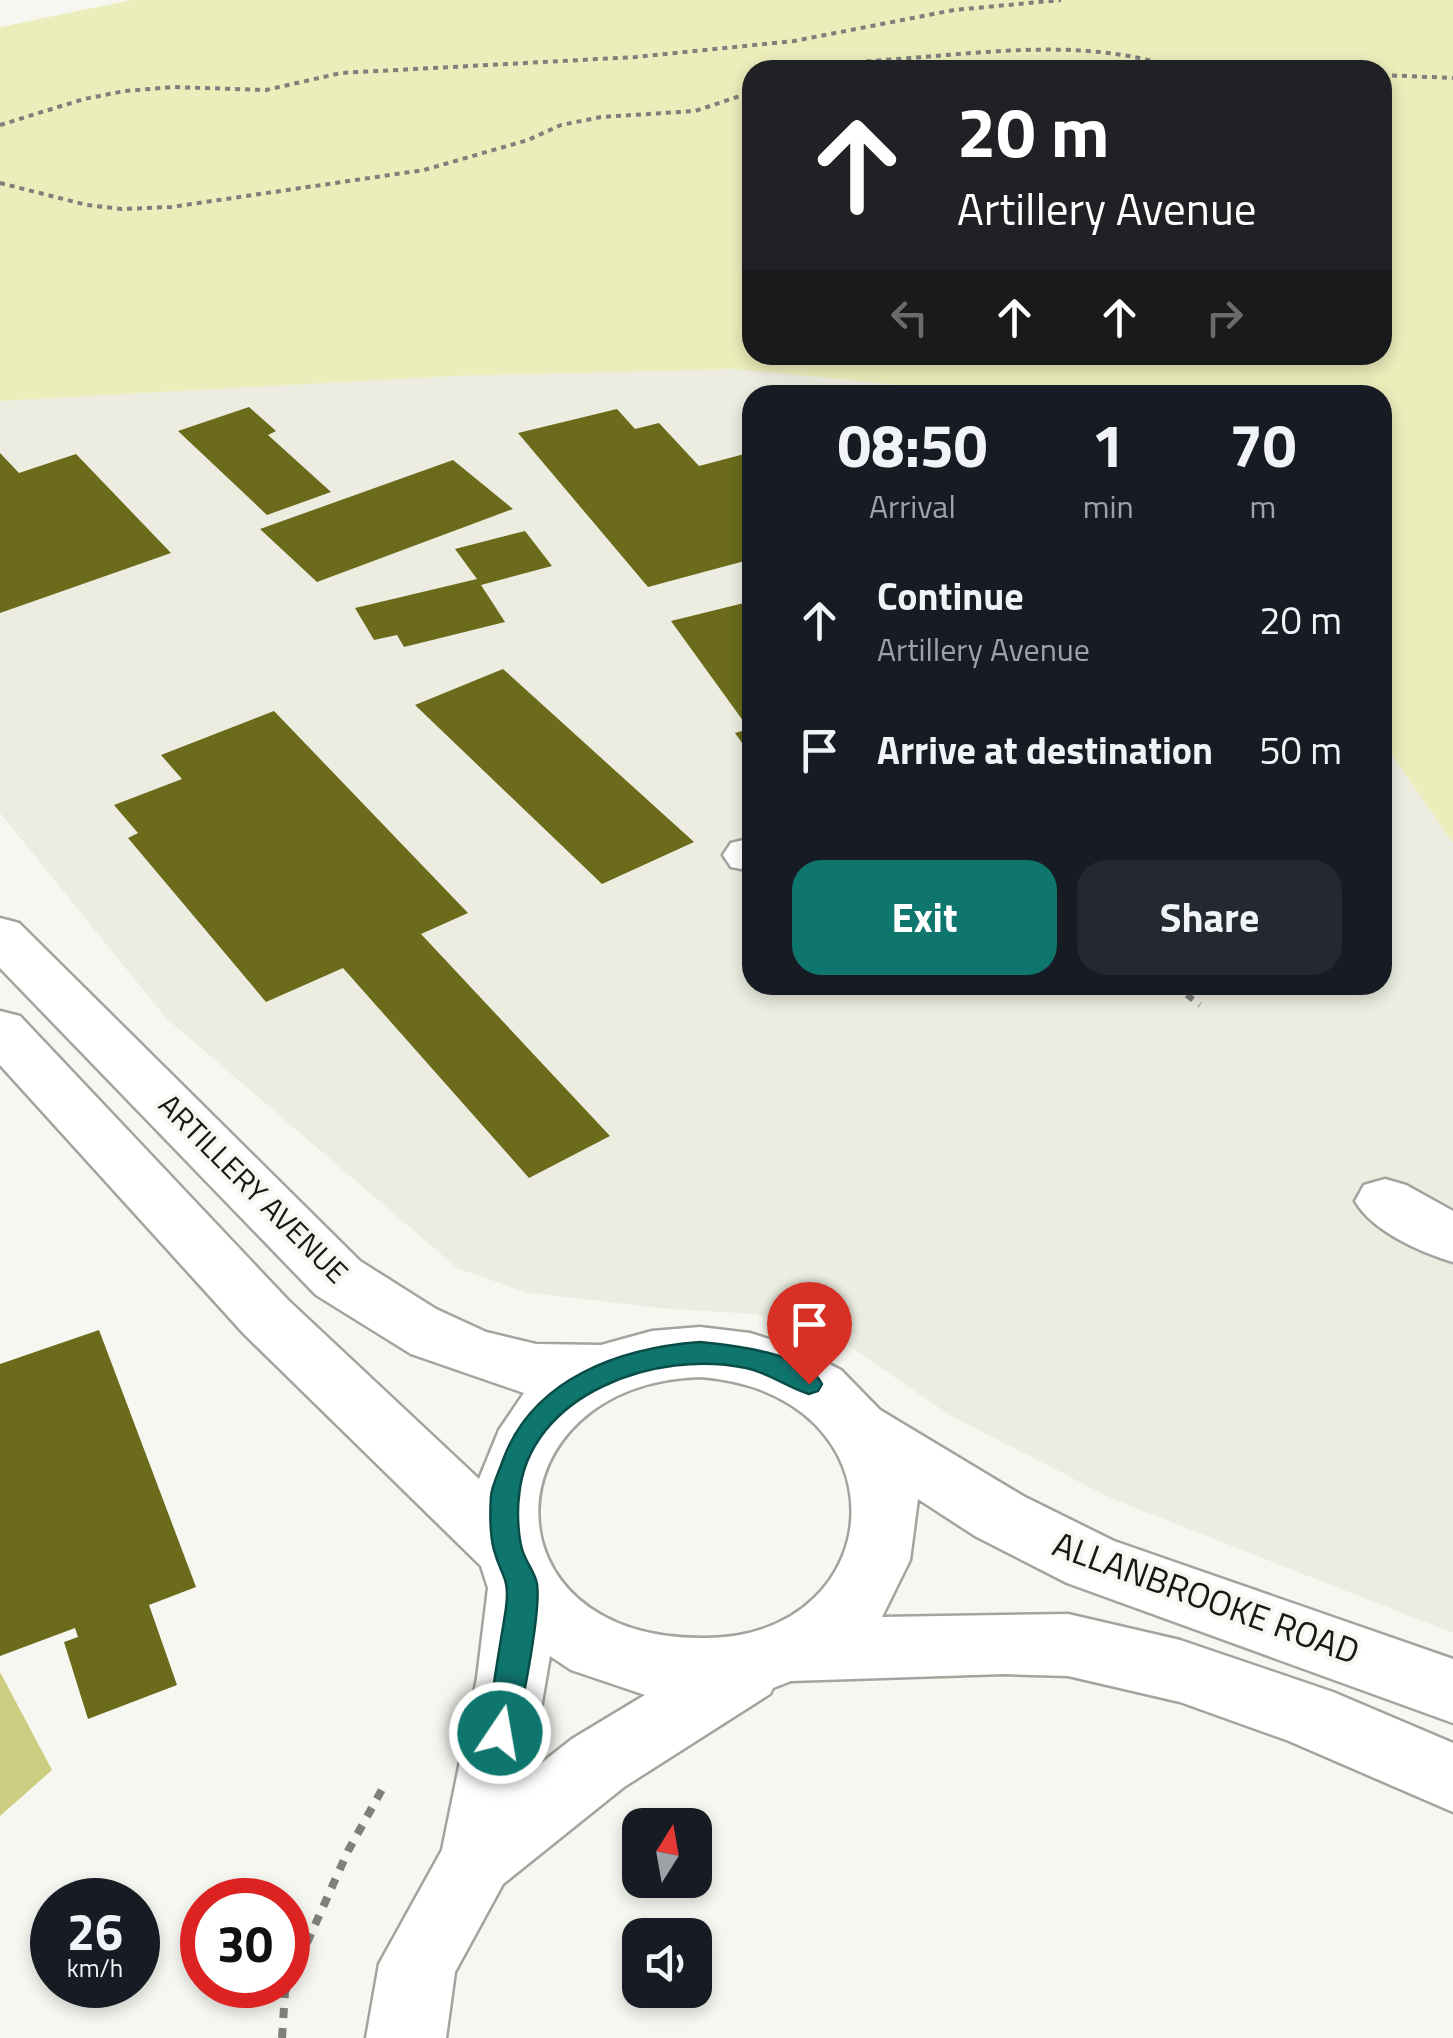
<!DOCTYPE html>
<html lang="en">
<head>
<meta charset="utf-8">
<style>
	:root { --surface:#171b24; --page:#242831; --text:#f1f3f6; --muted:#9ea1a6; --accent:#0f766e }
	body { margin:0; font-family:"Titillium Web",sans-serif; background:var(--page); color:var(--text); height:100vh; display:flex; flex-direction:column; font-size:38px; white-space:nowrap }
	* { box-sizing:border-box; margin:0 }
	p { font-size:32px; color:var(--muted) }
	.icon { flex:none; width:55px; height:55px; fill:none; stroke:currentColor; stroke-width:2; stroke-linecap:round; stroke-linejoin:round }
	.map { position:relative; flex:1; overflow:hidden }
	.panel { position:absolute; left:742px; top:385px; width:650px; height:610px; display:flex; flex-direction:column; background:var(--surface); border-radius:30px; box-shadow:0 5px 15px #0003 }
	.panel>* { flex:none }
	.top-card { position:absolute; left:742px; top:60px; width:650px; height:305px; border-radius:30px; box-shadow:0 5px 15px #0003; background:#202124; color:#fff; overflow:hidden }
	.needle { width:65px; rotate:11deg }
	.tools { position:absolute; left:622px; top:1808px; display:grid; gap:20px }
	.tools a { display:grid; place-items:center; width:90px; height:90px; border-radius:20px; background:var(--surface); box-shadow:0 5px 15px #0003; font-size:50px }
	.speed { position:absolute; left:30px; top:1878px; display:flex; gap:20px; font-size:50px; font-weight:700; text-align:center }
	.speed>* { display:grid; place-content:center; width:130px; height:130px; border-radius:50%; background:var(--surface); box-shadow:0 5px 15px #0003; line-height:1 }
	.speed small { font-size:25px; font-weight:400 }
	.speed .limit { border:15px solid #d22; background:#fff; color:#111 }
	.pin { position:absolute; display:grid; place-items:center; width:85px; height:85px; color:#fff; margin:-102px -42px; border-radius:50% 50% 50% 0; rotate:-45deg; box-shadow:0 0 10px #0007 }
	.pin .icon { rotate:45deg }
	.me { position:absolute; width:110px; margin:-55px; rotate:12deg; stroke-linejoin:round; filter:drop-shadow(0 0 8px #0008) }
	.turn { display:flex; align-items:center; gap:35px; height:210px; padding:0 50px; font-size:45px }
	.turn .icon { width:130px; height:130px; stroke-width:2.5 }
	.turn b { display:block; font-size:70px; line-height:85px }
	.lanes { display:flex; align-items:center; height:95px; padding:0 50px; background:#0003; justify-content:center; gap:50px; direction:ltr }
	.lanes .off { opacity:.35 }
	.eta { display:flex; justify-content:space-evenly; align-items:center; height:170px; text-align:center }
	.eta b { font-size:60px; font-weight:700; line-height:70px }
	.action { display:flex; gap:20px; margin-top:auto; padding:20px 50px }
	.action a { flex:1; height:115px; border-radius:30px; background:var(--accent); color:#fff; font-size:40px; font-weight:700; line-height:115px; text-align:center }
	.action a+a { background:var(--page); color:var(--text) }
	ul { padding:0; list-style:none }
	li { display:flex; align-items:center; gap:30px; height:130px; padding:0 50px }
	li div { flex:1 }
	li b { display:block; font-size:38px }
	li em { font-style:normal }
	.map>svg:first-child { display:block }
	.built { fill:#ecede0 }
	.green { fill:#ebedbb; fill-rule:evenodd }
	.forest { fill:#cccd80 }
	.building { fill:#6b6b1b }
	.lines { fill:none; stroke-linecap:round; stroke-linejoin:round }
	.minor-casing { stroke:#a4a49e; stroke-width:5 }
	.path-far2 { stroke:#7f7f7b; stroke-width:4; stroke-dasharray:5 5; stroke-linecap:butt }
	.path-far1 { stroke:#7f7f7b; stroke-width:6; stroke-dasharray:8 8; stroke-linecap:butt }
	.path { stroke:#7f7f7b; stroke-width:8; stroke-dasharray:10 10; stroke-linecap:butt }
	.minor { fill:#fff; fill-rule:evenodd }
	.route { fill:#0f766e; stroke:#0a4d48; stroke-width:2.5 }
	.labels { text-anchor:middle; stroke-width:8; stroke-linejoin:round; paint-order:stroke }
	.street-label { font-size:30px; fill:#171715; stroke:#f7f7f1 }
	.near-street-label { font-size:35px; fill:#171715; stroke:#f7f7f1 }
</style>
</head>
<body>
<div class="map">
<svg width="1453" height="2038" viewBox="0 0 1453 2038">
	<rect width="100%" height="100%" fill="#f7f7f1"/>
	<path class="built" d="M736,369l265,26h-249v590h630l1,-243 70,101v790l-340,-134 -162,-83 -109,-75 -87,-27 -97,-6 -133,-16 -68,-24 -291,-250 -166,-205v-412l453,-25z"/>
	<path class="green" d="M132,0h1321v843l-70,-101 -1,-347h-381l-265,-26 -283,7 -453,25v-374zM752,70h630v285h-630z"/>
	<path class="forest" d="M0,1672l52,98 -52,46z"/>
	<path class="building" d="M249,407l27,24 -8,4 63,57 -64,23 -89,-84z
		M617,409l18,20 24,-6 40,43 53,-14v64l-6,2 6,7v34l-104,28 -130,-154z
		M0,453l19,20 57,-19 95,99 -171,60z
		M453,460l60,49 -196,73 -57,-53z
		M525,531l27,35 -71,19 24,37 -101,25 -7,-12 -23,5 -19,-32 122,-29 -22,-30z
		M752,601v156l-17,-24 14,-4 -78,-108z
		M503,669l191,173 -92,42 -187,-179z
		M274,711l194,202 -47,21 189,202 -81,42 -186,-210 -77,34 -138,-164 10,-5 -24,-28 68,-26 -21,-24z
		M99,1330l97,257 -47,18 28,80 -89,34 -24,-77 14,-5 -3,-9 -75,28v-292z"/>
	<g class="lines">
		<defs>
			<path id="minor" d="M752,838v33l-21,-4 -8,-12 8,-12z
				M0,918l19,5 341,338 76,48 50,23 50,12 65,1 51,-14 48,-4 50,6 47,15 44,22 39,40 143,86 91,45 339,118v64l-386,-140 -92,-47 -57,-37 -8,61 -28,57 186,-3 112,26 153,52 120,51v69l-164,-71 -109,-39 -112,-26 -64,-2 -213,7 -18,7 -3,6 -146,93 -121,97 -48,88 -9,66h-80l13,-74 63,-114 35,-172 11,-90 -7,-22 -237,-232 -244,-269v-54l20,5 268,284 191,179 20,-49 25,-37 -113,-39 -95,-59 -316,-327zM700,1377c208,16 194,259 6,261 -228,3 -217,-254 -6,-261zM550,1656l21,14 74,25 -73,44 -42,33z
				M1385,1179l21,6 47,26v51c-33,-10 -81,-31 -98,-61l9,-16z"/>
		</defs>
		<use href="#minor" class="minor-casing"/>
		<path class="path-far2" d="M817,70c34,-9 71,-10 106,-13 86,-7 176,-17 258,13
			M1382,75l71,3
			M0,125l84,-26 41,-8 48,-4 93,3 75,-17 295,-16 158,-16 160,-31 107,-10
			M0,183l87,22 35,4 49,-2 253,-37 104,-30 33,-15 40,-8 94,-6 57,-19"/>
		<path class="path-far1" d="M1174,985l26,20"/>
		<path class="path" d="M282,2038l3,-46 63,-141 37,-67"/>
		<use href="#minor" class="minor"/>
	</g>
	<path class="route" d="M700,1342c31,3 107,11 122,42l-4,7 -9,3c-22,-7 -40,-21 -63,-26 -88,-19 -218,25 -227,128 -2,15 -1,39 3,53 3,12 13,23 15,35 4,26 -16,135 -26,159l-11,4 -11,-4c-5,-11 14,-113 17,-135 4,-32 -5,-31 -12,-58 -4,-15 -4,-38 -3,-54 1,-11 8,-24 12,-36 30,-82 117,-112 197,-118z"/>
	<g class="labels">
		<g class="street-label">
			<text transform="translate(253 1189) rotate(45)" y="10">ARTILLERY AVENUE</text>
		</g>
		<g class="near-street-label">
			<text transform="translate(1206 1598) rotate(20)" y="12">ALLANBROOKE ROAD</text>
		</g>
	</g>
</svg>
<div class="tools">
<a><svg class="needle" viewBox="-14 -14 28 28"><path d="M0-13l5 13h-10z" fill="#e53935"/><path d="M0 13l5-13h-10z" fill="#9ea1a6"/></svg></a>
<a><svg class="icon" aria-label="sound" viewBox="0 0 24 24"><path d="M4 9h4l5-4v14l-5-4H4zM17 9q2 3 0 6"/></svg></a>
</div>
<div class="speed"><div>26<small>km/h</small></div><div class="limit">30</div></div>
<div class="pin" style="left:809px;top:1384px;background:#d93025"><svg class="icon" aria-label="arrive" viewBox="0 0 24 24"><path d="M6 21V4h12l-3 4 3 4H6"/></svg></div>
<svg class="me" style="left:500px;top:1733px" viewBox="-20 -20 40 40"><circle r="17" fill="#0f766e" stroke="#fff" stroke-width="3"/><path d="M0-11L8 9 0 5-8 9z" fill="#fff"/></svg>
<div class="top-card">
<div class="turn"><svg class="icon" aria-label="ahead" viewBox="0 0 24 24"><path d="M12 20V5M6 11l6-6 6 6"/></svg><div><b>20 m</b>Artillery Avenue</div></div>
<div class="lanes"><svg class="icon off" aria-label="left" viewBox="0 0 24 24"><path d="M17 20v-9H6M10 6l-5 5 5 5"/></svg><svg class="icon" aria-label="ahead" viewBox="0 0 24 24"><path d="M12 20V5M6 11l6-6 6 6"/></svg><svg class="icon" aria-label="ahead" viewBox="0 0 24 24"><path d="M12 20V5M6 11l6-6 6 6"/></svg><svg class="icon off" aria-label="right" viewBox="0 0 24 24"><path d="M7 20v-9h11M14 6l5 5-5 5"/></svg></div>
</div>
<section class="panel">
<div class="eta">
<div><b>08:50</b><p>Arrival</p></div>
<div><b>1</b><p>min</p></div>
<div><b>70</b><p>m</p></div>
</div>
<ul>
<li><svg class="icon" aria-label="ahead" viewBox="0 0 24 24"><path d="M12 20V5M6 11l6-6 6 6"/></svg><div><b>Continue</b><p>Artillery Avenue</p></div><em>20 m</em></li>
<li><svg class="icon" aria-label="arrive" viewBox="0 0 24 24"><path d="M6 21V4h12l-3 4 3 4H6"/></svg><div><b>Arrive at destination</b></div><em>50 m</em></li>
</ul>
<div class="action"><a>Exit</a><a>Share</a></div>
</section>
</div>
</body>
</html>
